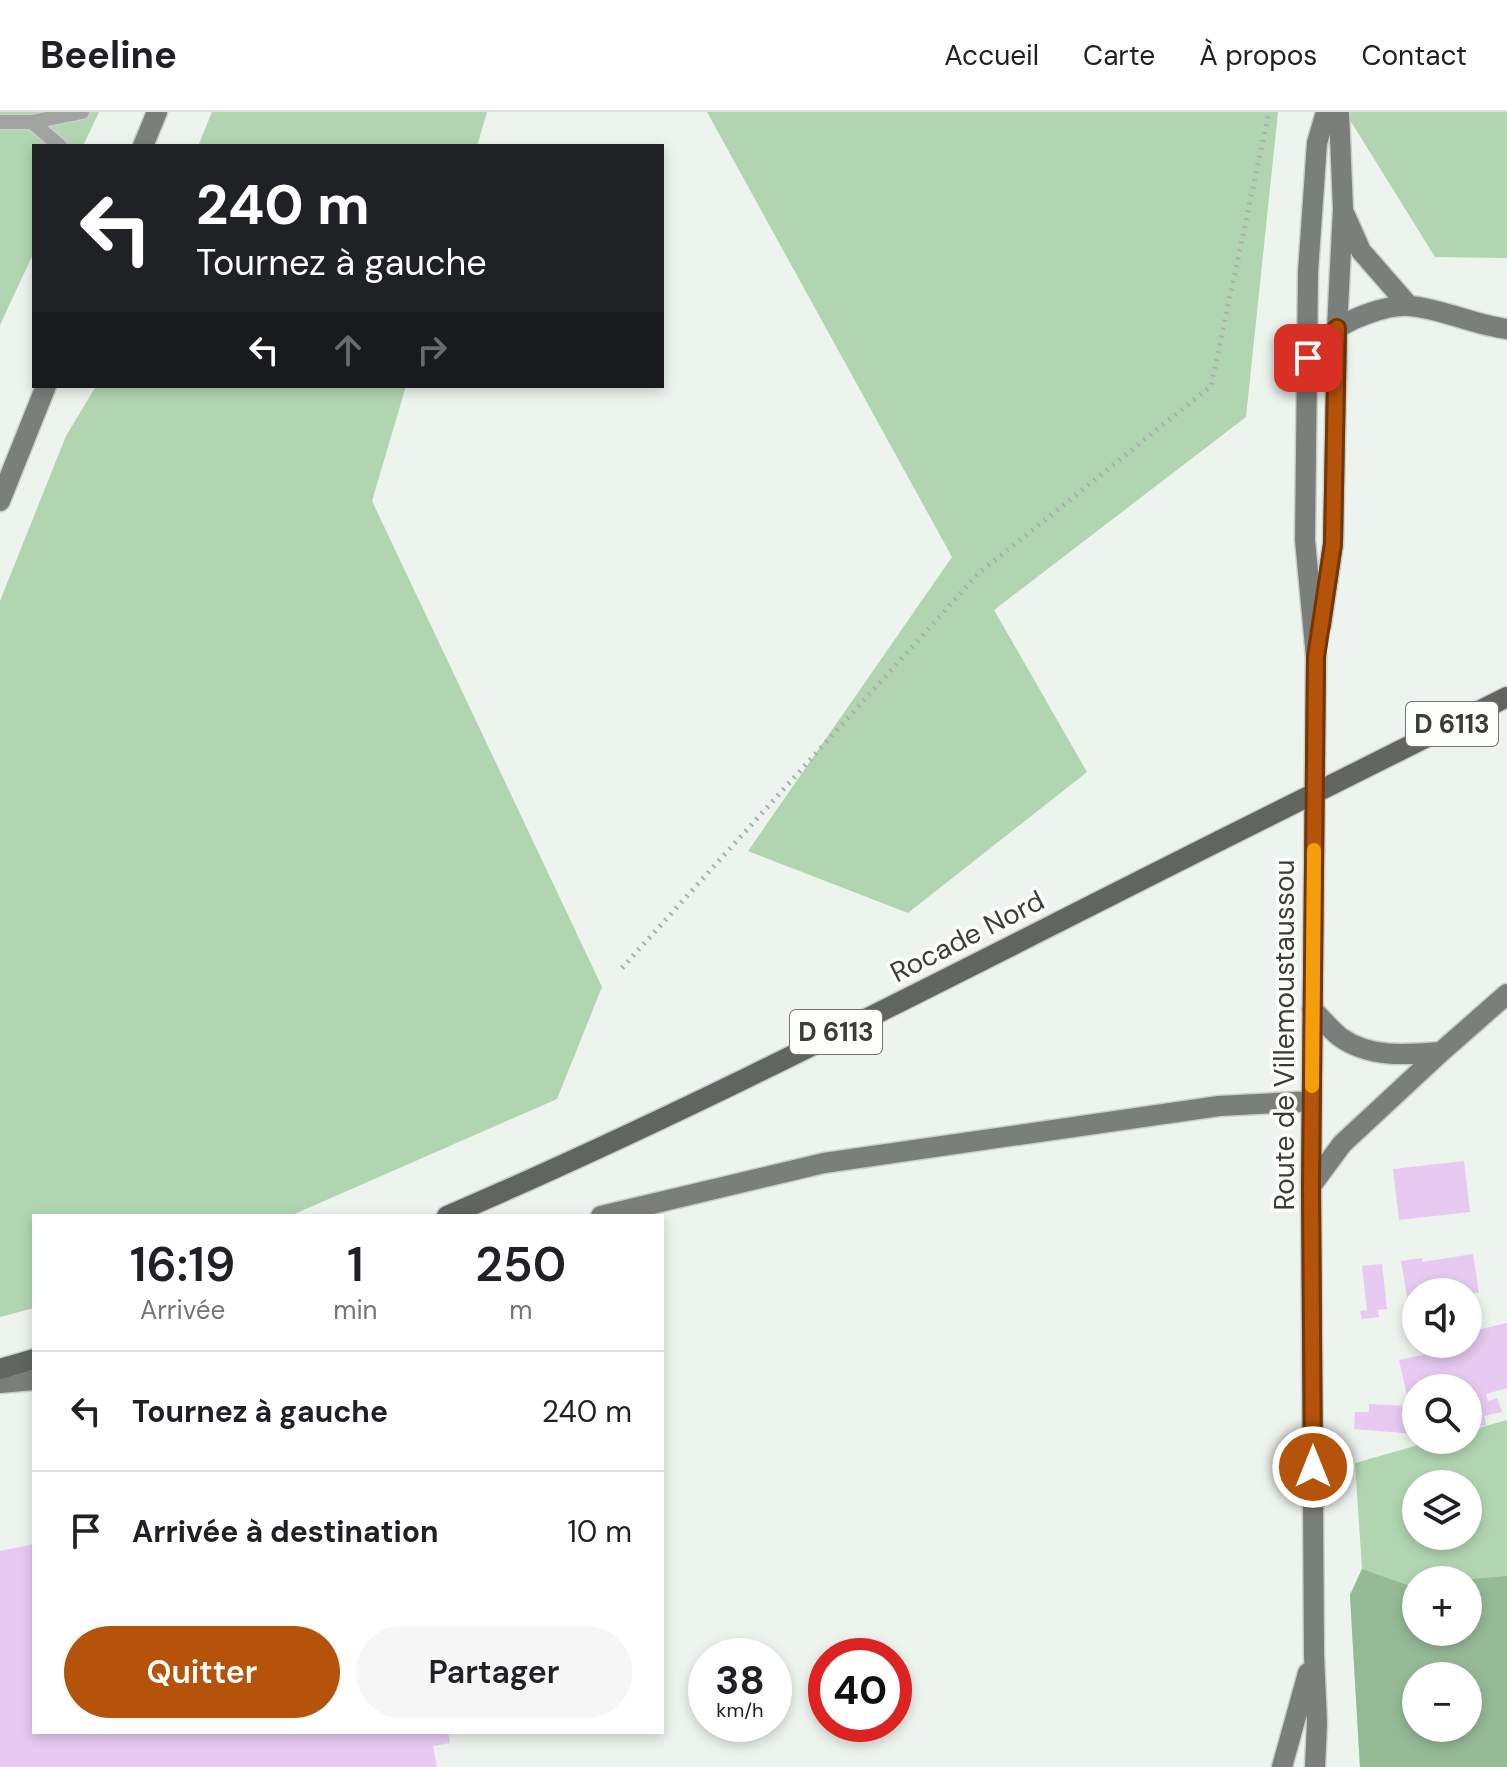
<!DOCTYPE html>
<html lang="fr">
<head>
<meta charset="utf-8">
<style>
	:root { --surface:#fff; --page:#f6f6f6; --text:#202124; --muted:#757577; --line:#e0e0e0; --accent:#b45309 }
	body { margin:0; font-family:"DM Sans",sans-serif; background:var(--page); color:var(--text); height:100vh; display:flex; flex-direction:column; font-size:30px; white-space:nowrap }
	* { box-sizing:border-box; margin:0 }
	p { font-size:26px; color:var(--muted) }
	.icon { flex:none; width:44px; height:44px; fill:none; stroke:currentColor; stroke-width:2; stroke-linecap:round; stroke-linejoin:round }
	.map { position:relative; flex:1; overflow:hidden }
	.panel { position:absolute; left:32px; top:1102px; width:632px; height:520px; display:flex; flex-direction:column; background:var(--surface); border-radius:0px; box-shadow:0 4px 12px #0003 }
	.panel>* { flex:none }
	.hud { position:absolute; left:32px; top:32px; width:632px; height:244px; border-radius:0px; box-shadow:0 4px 12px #0003; background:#202124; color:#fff; overflow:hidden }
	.tools { position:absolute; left:1402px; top:1166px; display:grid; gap:16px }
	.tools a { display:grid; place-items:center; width:80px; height:80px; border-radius:50%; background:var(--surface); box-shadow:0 4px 12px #0003; font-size:40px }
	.speed { position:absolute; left:688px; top:1526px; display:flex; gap:16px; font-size:40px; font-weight:700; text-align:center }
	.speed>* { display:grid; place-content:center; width:104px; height:104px; border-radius:50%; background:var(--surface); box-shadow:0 4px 12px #0003; line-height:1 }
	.speed small { font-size:20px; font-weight:400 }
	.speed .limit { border:12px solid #d22; background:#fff; color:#111 }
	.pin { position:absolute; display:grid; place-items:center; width:68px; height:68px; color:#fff; margin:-34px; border-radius:16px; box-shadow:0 4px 12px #0006 }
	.me { position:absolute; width:88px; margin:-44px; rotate:0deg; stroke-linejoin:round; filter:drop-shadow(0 0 6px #0008) }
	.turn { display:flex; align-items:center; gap:28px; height:168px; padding:0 32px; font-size:36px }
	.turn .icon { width:104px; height:104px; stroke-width:2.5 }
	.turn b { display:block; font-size:56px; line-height:68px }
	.lanes { display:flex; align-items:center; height:76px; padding:0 32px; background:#0003; justify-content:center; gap:40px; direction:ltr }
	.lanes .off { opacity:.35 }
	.eta { display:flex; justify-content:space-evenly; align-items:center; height:136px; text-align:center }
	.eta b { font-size:48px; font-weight:600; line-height:56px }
	.button { display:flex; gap:16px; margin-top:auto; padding:16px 32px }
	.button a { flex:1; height:92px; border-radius:48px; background:var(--accent); color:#fff; font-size:32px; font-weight:600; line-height:92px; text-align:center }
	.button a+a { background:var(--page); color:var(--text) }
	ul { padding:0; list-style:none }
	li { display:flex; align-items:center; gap:24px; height:120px; padding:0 32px; border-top:2px solid var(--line) }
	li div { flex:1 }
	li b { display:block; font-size:30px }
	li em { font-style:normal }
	header { display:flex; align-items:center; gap:48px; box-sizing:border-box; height:112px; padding:0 40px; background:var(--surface); border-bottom:2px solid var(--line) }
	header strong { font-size:38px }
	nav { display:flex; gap:44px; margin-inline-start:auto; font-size:28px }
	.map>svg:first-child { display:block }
	.green { fill:#b1d5b1; fill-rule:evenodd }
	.forest { fill:#95ba96; fill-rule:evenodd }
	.building { fill:#e7c9f2 }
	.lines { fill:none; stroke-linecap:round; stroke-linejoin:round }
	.lane-casing { stroke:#c9cfc9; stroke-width:17 }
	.secondary-casing { stroke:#c9cfc9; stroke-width:23 }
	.primary-casing { stroke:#c9cfc9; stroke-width:23 }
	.path { stroke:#abb0ab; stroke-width:5; stroke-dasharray:2 6; stroke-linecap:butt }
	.lane { stroke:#a1a4a1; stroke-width:14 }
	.secondary { stroke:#7b7f7b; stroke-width:20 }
	.primary { stroke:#606560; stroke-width:20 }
	.primary-bridge-casing { stroke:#c9cfc9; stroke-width:23; stroke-linecap:butt }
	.primary-bridge { stroke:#606560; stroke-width:20 }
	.route-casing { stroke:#753606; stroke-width:20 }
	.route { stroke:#b45309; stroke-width:14 }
	.slow { stroke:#f59e0b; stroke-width:14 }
	.labels { text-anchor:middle; stroke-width:7; stroke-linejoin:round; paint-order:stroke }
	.shield { fill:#fcfffc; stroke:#747774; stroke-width:2 }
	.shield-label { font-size:26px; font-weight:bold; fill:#3a3d3a }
	.street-label { font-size:28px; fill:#3a3d3a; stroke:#fcfffc }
</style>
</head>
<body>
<header>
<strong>Beeline</strong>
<nav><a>Accueil</a><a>Carte</a><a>À propos</a><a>Contact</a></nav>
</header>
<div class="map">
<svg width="1507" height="1655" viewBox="0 0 1507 1655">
	<rect width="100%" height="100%" fill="#edf3ed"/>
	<path class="green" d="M0,0h99l-16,34h-49v106l-34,73z
		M212,0h275l-10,34h-279z
		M707,0h571l-32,305 -252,193 93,162 -179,141 -160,-62 204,-294z
		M1345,0h162v146l-72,-1z
		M96,274h310l-34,115 230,486 -45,112 -267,117h-256v92l-34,9v-716l66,-165z
		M1507,1308v347h-147l-10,-172 12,-26 -7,-106 81,-23h32v-9zM1416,1372h52v52h-52zM1416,1468h52v52h-52zM1416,1564h52v52h-52z"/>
	<path class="forest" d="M1362,1457l45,16 9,-1v48h52v-52h-6l45,-4v191h-147l-10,-172zM1468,1564v52h-52v-52z"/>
	<path class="building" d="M1464,1049l6,51 -71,8 -6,-51z
		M1473,1142l6,39 -63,-1v9l-8,1 -7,-41 21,-3v4z
		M1382,1152l5,45 -9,1 1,7 -17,2 -2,-8 7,-1 -5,-44z
		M1507,1211v65l-21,6 2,7 9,-3 5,14 -18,4 2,9 -18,3v-40h-52v10l-8,2 -9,-40 37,-8 1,4 31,-8v-16z
		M1369,1292l41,2 -1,17h7v11l-62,-5 1,-17h14z
		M34,1432v188h414l2,11 -17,3 4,21h-437v-216z"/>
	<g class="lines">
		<defs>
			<path id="lane" d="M0,10h32l50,-10
				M32,10l28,24"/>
			<path id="secondary" d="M143,34l14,-34
				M1345,103l16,36 48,55
				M1330,223c15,-16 59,-31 80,-29 33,3 64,19 97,23
				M0,389l46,-115
				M1321,513l12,-81 4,-216 6,-119 -4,-97
				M1312,897c9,9 18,20 28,28 29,21 66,18 101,15
				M1311,1074l31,-42 99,-92 66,-58
				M601,1104l223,-53 395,-57 93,-5
				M0,1271l34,-3
				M1282,1655l26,-94
				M1315,1655l2,-44 -3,-69 -3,-468 5,-529 -11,-117 3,-268 9,-129 9,-31"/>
			<path id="primary" d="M1397,640l110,-55
				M447,1104c263,-113 518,-248 774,-376
				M0,1257l34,-10"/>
		</defs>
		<use href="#lane" class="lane-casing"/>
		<use href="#secondary" class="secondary-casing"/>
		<use href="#primary" class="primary-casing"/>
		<path class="path" d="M622,856l357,-395 232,-187 58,-274"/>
		<use href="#lane" class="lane"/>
		<use href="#secondary" class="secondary"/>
		<use href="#primary" class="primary"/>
		<defs>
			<path id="primary-bridge" d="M1221,728l176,-88"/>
		</defs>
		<use href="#primary-bridge" class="primary-bridge-casing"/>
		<use href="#primary-bridge" class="primary-bridge"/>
	</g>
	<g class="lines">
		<defs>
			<path id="route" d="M1308,246l29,-30 -4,216 -17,113 -5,529 2,281"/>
		</defs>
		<use href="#route" class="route-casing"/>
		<use href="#route" class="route"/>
		<path class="slow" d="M1312,974l2,-236"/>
	</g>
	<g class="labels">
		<g class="shield">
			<rect x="1406" y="590" width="92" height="44" rx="6"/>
			<rect x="790" y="898" width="92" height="44" rx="6"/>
		</g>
		<g class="shield-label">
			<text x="1452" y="621">D 6113</text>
			<text x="836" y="929">D 6113</text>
		</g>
		<g class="street-label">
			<text transform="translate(967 824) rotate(-27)" y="10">Rocade Nord</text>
			<text transform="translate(1284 923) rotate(-90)" y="10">Route de Villemoustaussou</text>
		</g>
	</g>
</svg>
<div class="tools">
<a><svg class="icon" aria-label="sound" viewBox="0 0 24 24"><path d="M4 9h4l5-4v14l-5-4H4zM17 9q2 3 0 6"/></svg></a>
<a><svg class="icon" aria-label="search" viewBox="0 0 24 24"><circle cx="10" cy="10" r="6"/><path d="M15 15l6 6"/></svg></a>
<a><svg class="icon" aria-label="layers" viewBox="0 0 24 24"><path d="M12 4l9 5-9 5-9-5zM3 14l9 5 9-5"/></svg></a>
<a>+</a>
<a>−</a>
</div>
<div class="speed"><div>38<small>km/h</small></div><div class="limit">40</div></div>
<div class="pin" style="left:1308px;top:246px;background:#d93025"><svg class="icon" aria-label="arrive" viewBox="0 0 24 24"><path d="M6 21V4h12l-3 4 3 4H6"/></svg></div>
<svg class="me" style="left:1313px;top:1355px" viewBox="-20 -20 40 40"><circle r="17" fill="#b45309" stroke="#fff" stroke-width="3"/><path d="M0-11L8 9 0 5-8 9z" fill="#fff"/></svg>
<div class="hud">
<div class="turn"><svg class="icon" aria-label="left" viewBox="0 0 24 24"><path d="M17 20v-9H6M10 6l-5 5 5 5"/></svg><div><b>240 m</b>Tournez à gauche</div></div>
<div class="lanes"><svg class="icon" aria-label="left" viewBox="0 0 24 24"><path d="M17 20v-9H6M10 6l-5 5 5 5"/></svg><svg class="icon off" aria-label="ahead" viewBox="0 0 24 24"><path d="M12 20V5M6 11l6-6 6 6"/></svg><svg class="icon off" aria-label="right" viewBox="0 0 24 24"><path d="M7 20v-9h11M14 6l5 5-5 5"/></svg></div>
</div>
<section class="panel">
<div class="eta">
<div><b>16:19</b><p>Arrivée</p></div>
<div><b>1</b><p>min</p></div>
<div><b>250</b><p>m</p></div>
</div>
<ul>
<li><svg class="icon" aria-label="left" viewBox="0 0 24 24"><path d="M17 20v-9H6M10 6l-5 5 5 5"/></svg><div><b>Tournez à gauche</b></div><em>240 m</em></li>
<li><svg class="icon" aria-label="arrive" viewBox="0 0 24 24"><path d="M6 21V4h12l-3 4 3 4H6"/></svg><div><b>Arrivée à destination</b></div><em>10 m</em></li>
</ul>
<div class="button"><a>Quitter</a><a>Partager</a></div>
</section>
</div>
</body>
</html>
